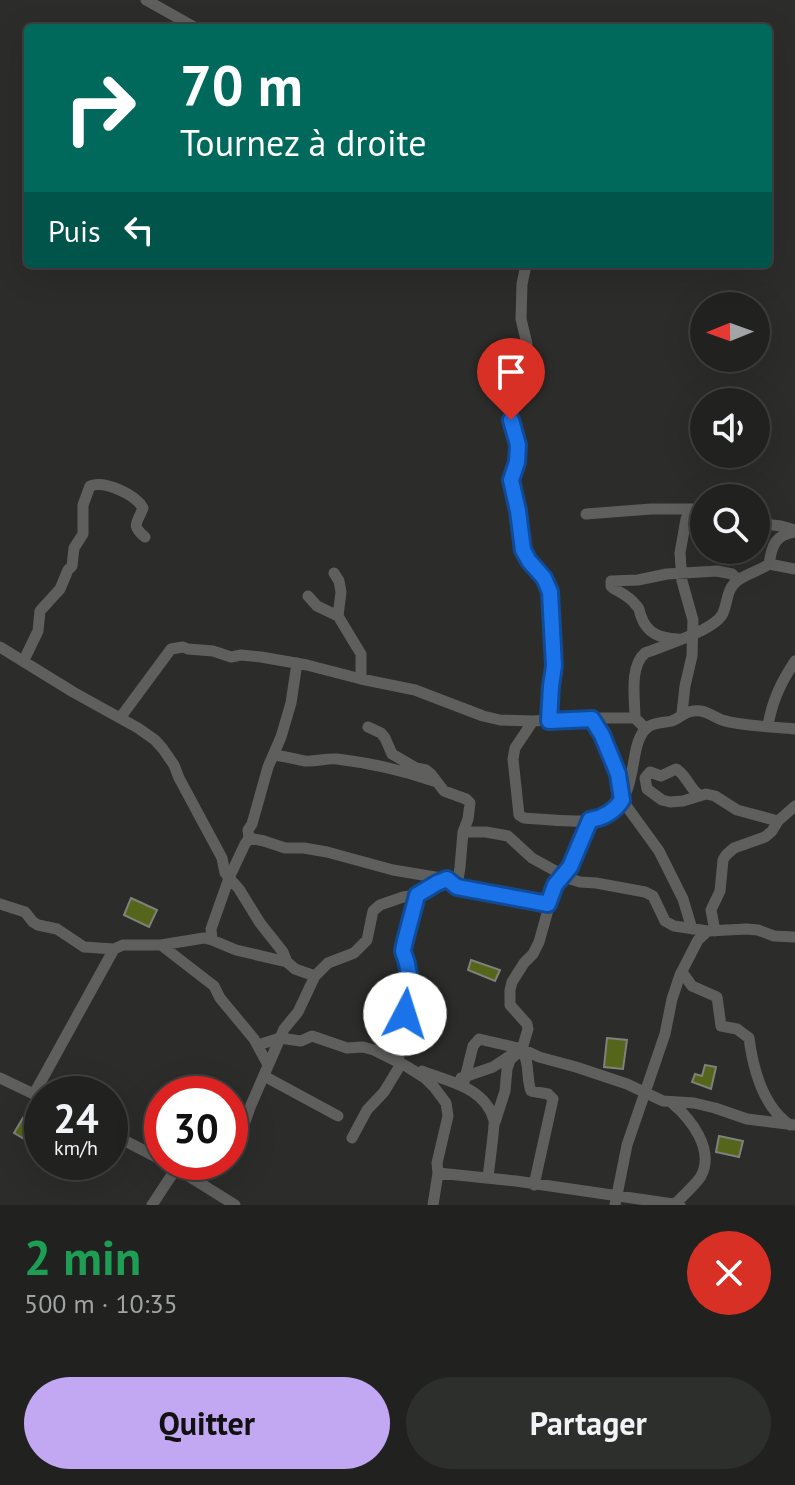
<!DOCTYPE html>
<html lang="fr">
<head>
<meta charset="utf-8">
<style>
	:root { --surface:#212220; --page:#2d2f2d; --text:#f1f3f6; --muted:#a2a4a5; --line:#3e3f3e; --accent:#c2a7f2 }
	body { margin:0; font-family:"PT Sans",sans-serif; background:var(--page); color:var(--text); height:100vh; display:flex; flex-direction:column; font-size:30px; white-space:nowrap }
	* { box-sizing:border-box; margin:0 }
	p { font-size:26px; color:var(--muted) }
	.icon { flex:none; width:44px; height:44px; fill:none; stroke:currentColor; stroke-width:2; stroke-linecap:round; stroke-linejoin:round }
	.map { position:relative; height:1205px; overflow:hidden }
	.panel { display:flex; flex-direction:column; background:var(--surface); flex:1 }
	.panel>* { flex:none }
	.banner { position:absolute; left:24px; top:24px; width:748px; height:244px; border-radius:8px; box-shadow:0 8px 32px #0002,0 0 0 2px var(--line); background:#00695c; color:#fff; overflow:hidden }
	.needle { width:52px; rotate:269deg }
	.tools { position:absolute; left:690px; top:292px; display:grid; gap:16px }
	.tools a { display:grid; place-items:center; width:80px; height:80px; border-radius:50%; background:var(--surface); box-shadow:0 8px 32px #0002,0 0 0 2px var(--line); font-size:40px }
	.speed { position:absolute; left:24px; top:1076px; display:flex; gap:16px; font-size:40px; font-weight:700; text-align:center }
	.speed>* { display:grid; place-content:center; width:104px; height:104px; border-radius:50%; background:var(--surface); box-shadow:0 8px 32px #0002,0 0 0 2px var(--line); line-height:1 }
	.speed small { font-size:20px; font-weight:400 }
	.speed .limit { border:12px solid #d22; background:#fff; color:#111 }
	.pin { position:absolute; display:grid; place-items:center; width:68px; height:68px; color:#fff; margin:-82px -34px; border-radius:50% 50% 50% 0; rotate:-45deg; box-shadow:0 0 8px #0007 }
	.pin .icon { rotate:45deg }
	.me { position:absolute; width:88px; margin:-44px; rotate:5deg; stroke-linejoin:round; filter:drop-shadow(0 0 6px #0008) }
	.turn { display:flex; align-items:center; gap:28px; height:168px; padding:0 24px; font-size:36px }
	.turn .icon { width:104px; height:104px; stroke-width:2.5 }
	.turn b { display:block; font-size:56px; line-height:68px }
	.then { display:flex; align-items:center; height:76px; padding:0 24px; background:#0003; gap:16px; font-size:30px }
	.round { display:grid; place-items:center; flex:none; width:84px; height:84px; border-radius:42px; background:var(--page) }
	.overview { display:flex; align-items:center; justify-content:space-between; height:136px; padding:0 24px }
	h1 { font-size:48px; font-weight:700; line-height:60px; color:#1e9e55 }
	.action { display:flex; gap:16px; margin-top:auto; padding:16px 24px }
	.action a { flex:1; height:92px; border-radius:48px; background:var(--accent); color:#111; font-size:32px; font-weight:700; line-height:92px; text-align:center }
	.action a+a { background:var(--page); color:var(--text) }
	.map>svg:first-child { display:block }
	.building { fill:#556519; stroke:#7f817c; stroke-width:2 }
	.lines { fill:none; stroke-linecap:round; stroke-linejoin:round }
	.minor { stroke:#5f605e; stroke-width:11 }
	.route-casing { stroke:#114b97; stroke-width:20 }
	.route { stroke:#1a73e8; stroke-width:14 }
</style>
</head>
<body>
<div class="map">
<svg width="795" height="1205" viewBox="0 0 795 1205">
	<rect width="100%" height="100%" fill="#2c2d2a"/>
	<path class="building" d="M131,898l26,12 -8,17 -25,-12z
		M471,960l29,10 -5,11 -27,-11z
		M607,1038l20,2 -4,29 -19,-2z
		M705,1065l11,2 -5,22 -19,-7 3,-8 7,2z
		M23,1118l18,11 -8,15 -19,-11z
		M719,1136l24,5 -4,16 -23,-5z"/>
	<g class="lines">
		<path class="minor" d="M146,0l50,28
			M522,264l3,6 -3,14 -1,35 6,25 -3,18 -11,27 -2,15v16l7,25 -1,17 -6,18 7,31 5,39 6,11 15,17 6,14 4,74 -3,20 -2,35
			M586,514l65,-5h41
			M756,523l25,3 14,4
			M769,564l26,5
			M334,573l5,8 2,11 -3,24 23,38v25
			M308,596l9,10 21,10
			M678,639c-18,-1 -31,-5 -37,-23 -3,-8 0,-6 -6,-12 -5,-7 -14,-11 -22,-16l-2,-2v-5l27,-1 29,-6 50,-3 15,3 6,6
			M0,647l73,45 65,36 17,12 8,9 11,16 5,13 43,80 3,15 14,16 21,34 23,29 4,10 8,7 20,7
			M24,660l14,-29 2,-20 20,-22 8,-19 4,-4 2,-18 9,-14v-29l7,-19c15,-6 46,9 53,22 -5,14 -13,17 2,29
			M682,713l3,-27 7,-30 1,-36 -11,-39 -2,-28 6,-34 4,-8 4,-2 10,2
			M120,718l51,-69 12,-2 5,2 25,2 18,6 10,-2 20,2 46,8 54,14 54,11 68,26 17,4 33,1 50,-3h52l11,11
			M635,718c0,-19 -6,-51 10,-65 18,-7 67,-22 77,-38 6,-11 4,-26 15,-34 10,-8 23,-10 32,-17 3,-19 6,-29 26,-32
			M592,719l10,16 16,39 4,26 37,51 24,48 9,30
			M533,721l-18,27 -2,11 6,56 5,3c18,1 57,6 73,1 48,-15 27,-74 51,-92 7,-5 16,-4 24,-6 8,-3 12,-9 21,-10 12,-2 18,5 29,9 18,6 53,7 73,9
			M768,726c4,-25 13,-44 27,-65
			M368,727l13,6 4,5 7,16 24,14 10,2 5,4 13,17 22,8 4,4 -2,16 -5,13
			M273,755c12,1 21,4 32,6 10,1 21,-3 32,-2 34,4 68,12 100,23
			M699,795c-10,-7 -13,-21 -23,-26l-15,7 -11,-4 -5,6 2,11 15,11 8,2 13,-1 23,-7 9,2 22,14 41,11
			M249,838l15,3 21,7h19l23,4 66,18 54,9
			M457,887l91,17
			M0,904l25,8 8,10 5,3 19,4 27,18 30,2
			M715,931l-4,-21 9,-19 3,-31 3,-5 8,-7 31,-11 7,-6 6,-10 17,-15
			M161,945l53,41 6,12 34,41 14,26
			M287,962l-51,-12 -24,-10 -1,-11 18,-51 16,-34 4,-6 -1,-8 4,-6 16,-57 13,-30 10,-34 6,-40
			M682,972l10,14 25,11 4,29 16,3 12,9c4,30 14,69 41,87
			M373,1024l10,11 14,23
			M258,1045l22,-7 21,3 11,-5 35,12 16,-1 11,3 32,16 19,12 9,9 12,16 2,13 -11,47 1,10
			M522,1050c8,12 4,28 9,41l17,3 5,5 -19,86
			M399,1063l-1,-21 3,-14 8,-25 -2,-38 -4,-16 14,-54
			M422,1071c27,11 63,16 72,49 1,5 -5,48 -6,57
			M264,1076l74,40
			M0,1078l42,20
			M461,1078l32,-11 18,-12
			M463,1086l10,-40 6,-7 43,10 17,8 37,10 51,17 36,17 31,2 21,5 32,11 48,6
			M34,1094l80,-145 9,-4h38l43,-7 8,2
			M672,1103c19,16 43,47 29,73 -3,6 -20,22 -26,28
			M495,1122l10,-31 2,-22 3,-9 12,-11 6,-20 -1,-5 -17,-19v-15l2,-8 12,-19 9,-9 6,-12 16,-57 15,-18 20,-47
			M110,1133l52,27
			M352,1138l15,-28 17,-18 17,-28
			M230,1154l7,-10 14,-39 33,-76 14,-17 17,-36 13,-13 26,-10 13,-13 6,-29 7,-6 23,-8 14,-2 20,-12 10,-4 10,8 3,-20 3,-35h23l22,4 24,22 38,21 10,3 16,1 49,9 8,4 12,25 9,5 34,5 38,-2 12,1 16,6 21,1
			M166,1162l69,43
			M152,1205l25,-38 24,-5
			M433,1205l5,-32 78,8 164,24
			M615,1205l12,-60 38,-111 7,-35 8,-24 18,-35 10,-9"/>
	</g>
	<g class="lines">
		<defs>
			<path id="route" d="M405,1014c6,-15 6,-34 2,-50 -1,-5 -3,-9 -4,-13 0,-6 12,-46 14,-56l20,-12 10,-4 10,8 91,17 7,-19 15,-18 20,-47c13,-2 24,-8 32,-20l-4,-26 -16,-39 -10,-16 -43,2 2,-35 3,-20 -4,-74 -6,-14 -15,-17 -6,-11 -5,-39 -7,-31 6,-18 1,-17 -7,-25"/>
		</defs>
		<use href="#route" class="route-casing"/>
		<use href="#route" class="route"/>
	</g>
</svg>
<div class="tools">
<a><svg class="needle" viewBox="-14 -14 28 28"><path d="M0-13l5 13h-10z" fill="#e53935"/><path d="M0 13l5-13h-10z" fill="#a2a4a5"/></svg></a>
<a><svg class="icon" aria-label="sound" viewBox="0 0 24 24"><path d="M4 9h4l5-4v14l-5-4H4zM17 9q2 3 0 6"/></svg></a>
<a><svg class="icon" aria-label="search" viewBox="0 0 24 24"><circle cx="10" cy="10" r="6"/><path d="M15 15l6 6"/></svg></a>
</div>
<div class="speed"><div>24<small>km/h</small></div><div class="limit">30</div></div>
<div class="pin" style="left:511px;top:420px;background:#d93025"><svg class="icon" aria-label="arrive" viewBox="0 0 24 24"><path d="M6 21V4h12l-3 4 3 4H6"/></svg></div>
<svg class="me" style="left:405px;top:1014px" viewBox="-20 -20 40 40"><circle r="19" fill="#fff"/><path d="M0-13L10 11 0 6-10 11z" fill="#1a73e8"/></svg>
<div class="banner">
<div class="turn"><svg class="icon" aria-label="right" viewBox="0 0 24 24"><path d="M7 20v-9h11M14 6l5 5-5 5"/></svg><div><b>70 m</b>Tournez à droite</div></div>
<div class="then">Puis<svg class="icon" aria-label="left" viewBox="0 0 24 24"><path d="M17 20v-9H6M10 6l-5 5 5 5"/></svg></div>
</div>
</div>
<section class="panel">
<div class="overview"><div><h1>2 min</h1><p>500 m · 10:35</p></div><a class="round" style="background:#d93025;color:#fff"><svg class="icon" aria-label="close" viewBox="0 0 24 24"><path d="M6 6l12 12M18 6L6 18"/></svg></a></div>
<div class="action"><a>Quitter</a><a>Partager</a></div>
</section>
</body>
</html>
